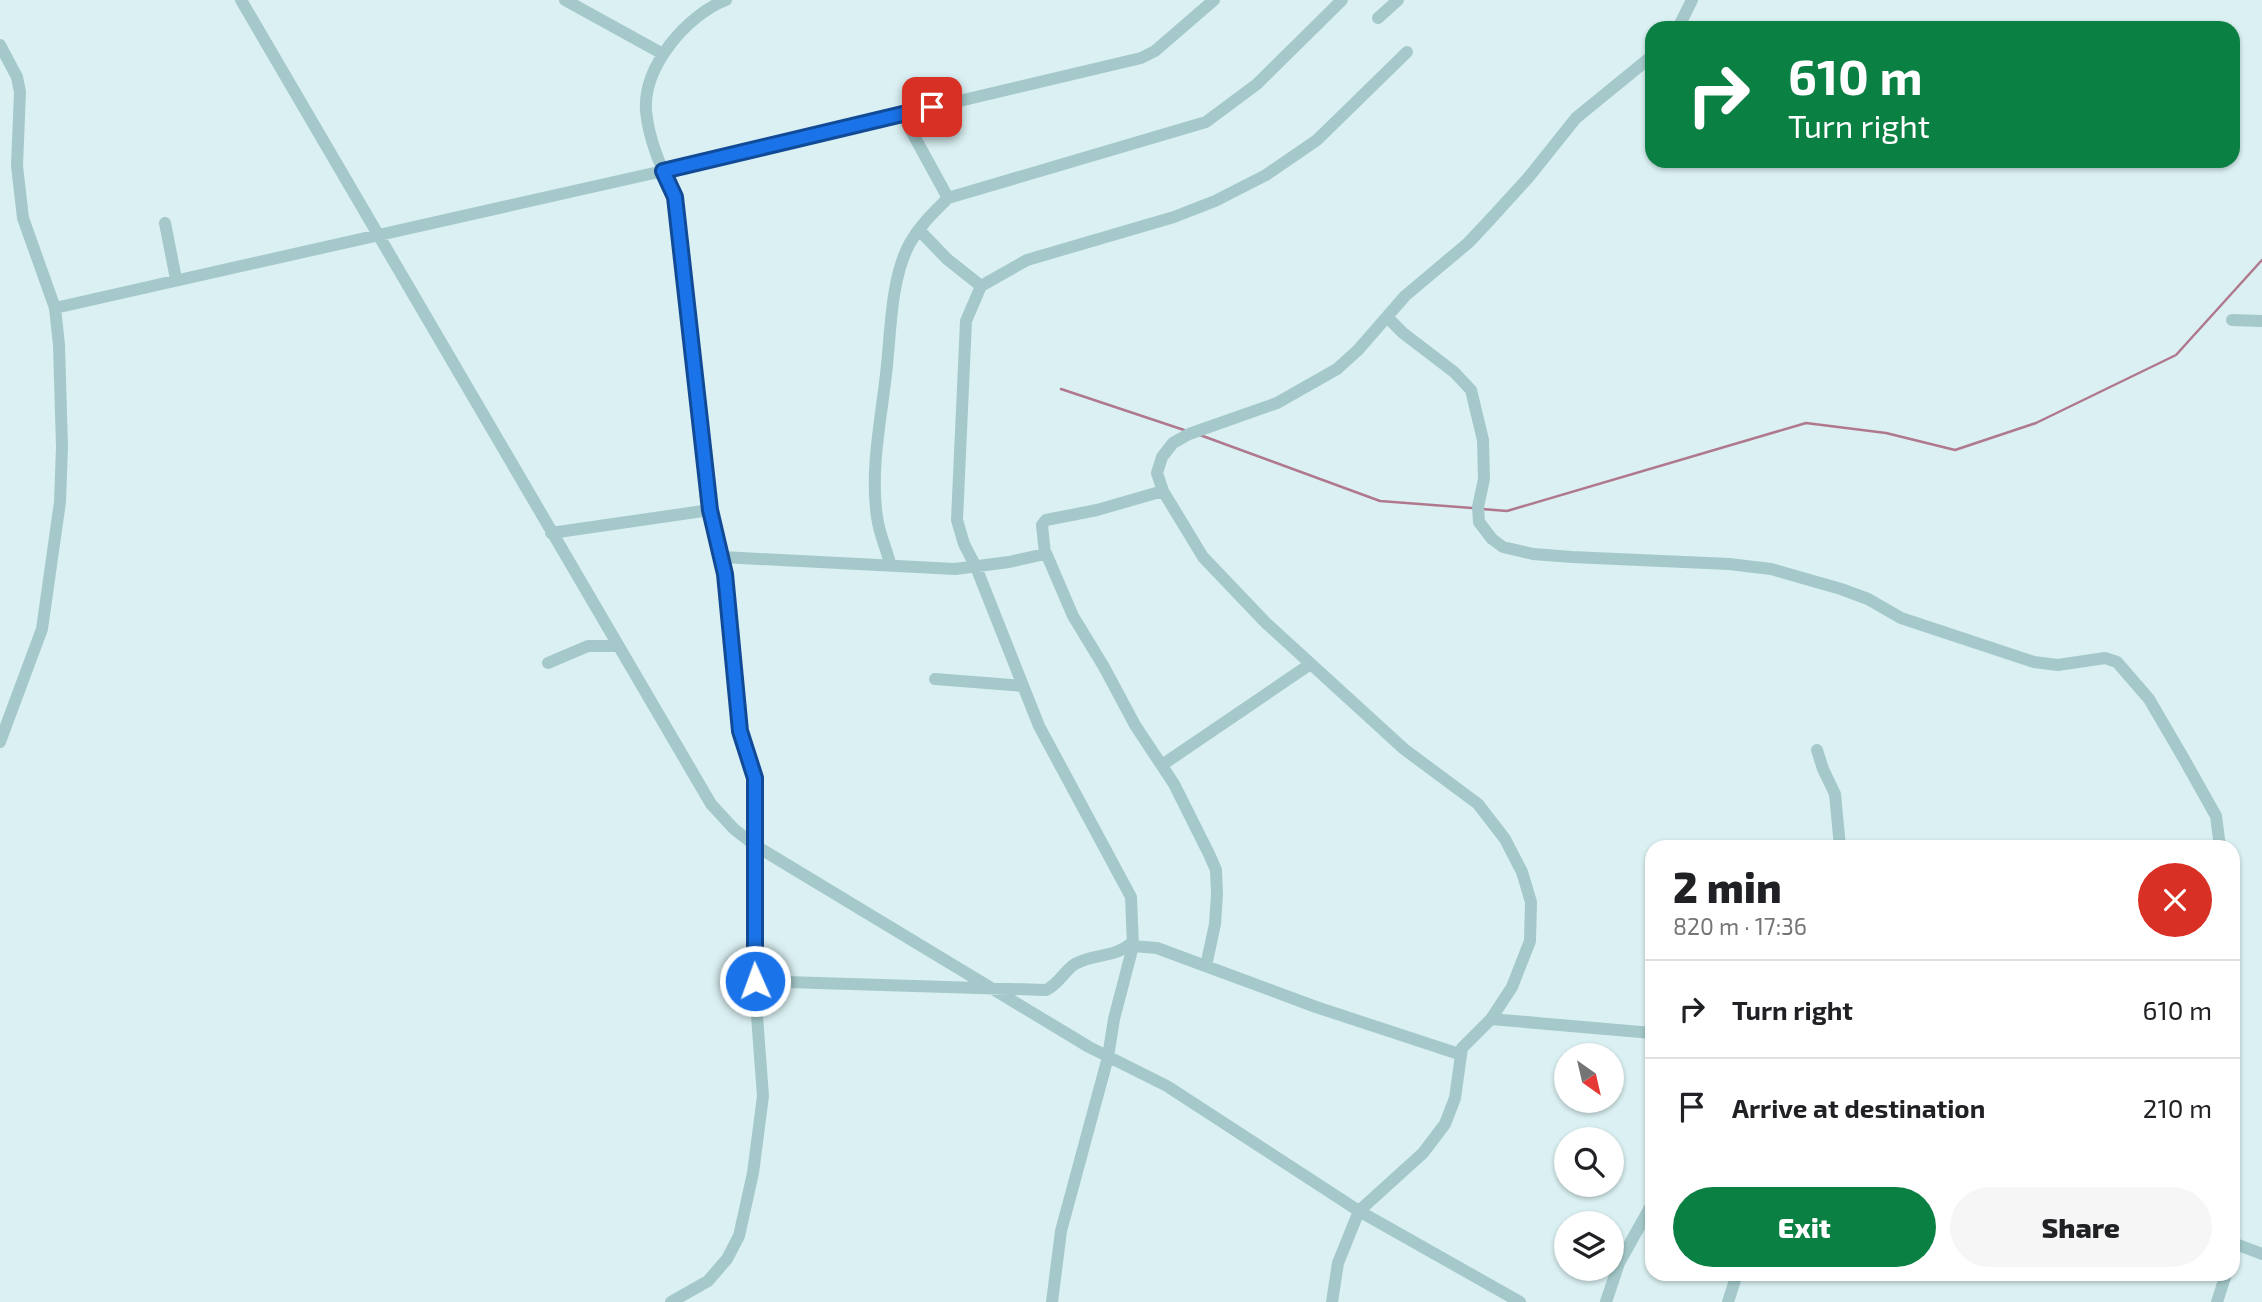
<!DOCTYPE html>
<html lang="en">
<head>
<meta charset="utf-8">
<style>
	:root { --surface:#fff; --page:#f6f6f6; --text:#202124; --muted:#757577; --line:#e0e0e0; --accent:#0b8043 }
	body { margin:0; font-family:"Exo 2",sans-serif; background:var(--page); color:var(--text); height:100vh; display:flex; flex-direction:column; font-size:26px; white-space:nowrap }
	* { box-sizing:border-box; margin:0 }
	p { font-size:23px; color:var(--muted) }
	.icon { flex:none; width:38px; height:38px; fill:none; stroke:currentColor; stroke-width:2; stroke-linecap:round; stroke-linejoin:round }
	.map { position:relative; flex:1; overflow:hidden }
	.side { position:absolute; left:1645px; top:840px; width:595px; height:441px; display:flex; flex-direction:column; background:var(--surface); border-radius:21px; box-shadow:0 2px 5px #0004 }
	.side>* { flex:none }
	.hud { position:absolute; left:1645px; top:21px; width:595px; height:147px; border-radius:21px; box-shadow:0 2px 5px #0004; background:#0b8043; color:#fff; overflow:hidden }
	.needle { width:46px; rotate:146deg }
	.fabs { position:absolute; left:1554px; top:1043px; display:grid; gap:14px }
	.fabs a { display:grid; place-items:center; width:70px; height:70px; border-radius:50%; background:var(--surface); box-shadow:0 2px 5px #0004; font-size:35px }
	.pin { position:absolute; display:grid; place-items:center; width:60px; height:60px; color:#fff; margin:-30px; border-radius:14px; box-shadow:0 4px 10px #0006 }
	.me { position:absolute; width:77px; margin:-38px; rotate:358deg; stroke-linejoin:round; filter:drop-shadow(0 0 5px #0008) }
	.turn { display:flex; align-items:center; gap:24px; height:147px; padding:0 28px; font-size:32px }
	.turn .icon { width:91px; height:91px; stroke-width:2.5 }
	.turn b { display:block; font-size:49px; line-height:60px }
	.round { display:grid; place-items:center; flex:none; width:74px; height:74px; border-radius:37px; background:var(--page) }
	.overview { display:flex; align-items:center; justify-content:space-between; height:119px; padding:0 28px }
	h1 { font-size:42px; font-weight:800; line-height:52px }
	.cta { display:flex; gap:14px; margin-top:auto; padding:14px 28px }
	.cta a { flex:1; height:80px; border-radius:42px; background:var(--accent); color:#fff; font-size:28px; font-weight:800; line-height:80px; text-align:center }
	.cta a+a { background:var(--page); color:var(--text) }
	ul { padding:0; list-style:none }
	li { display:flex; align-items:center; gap:21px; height:98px; padding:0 28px; border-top:2px solid var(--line) }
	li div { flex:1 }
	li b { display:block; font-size:26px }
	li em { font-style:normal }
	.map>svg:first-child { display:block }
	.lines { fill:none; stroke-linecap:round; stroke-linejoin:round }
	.stream { stroke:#b0788d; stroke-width:2.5 }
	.minor { stroke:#a5c9ca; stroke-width:12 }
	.route-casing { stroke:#114b97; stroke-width:18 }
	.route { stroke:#1a73e8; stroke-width:12 }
</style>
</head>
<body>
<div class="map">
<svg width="2262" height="1302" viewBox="0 0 2262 1302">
	<rect width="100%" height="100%" fill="#daf0f2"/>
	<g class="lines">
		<path class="stream" d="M1061,389l123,41
			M1200,435l180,66 92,7
			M1482,509l25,2 299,-88 80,10 69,17 81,-27 140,-68 86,-95"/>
		<path class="minor" d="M241,0l470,804 23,25 22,17 333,201 78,39 192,125 161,91
			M565,0l98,54
			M1378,18l20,-18
			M1678,28l14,-28
			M0,45l17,32 3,15 -3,74 6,52 32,90 4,37 3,102 -2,55 -18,127 -42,113
			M1407,52l-90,88 -51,35 -51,26 -41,16 -147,43 -46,26 -15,35 -9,199 7,24 12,23 63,159 92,171 2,49 24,2 159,59 143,47
			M902,114l46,84
			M165,223l11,56
			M919,230l28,29 34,27
			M55,308l608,-137 478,-113 14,-7 59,-51
			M1387,317l16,16 51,39 17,18 12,50 1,39 -6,28 1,15 13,17 11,8 30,7 39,3 157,7 42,5 70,20 27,10 33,19 133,44 24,3 47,-7 12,4 32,37 35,60 32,57 4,31
			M2232,320l30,1
			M551,533l159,-23
			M1046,553l27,63 31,51 31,58 39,59 35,70 7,16 1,24 -2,30 -9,42
			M722,557l233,12 54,-7 36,-8 -3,-29 4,-5 51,-10 66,-19
			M890,563c-4,-15 -11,-30 -13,-46 -7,-47 4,-97 9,-143 5,-40 4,-95 24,-131 10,-18 24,-31 38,-45l258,-76 51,-38 85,-84
			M548,663l40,-17h29
			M935,679l88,7
			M1817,750l6,19 12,25 5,53
			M1162,765l147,-100
			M755,981l291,9c13,-6 17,-18 29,-26 19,-11 37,-5 57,-21
			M1491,1019l161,14
			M2233,1243l29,11
			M671,1302l37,-21 19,-22 12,-23 14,-63 10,-77 -10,-133 4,-107 -2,-78 -15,-47 -15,-157 -15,-64 -35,-313c-13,-28 -26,-55 -29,-86 -3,-45 41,-96 80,-111
			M1052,1302l9,-71 47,-174 6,-38 19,-73
			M1332,1302l6,-39 21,-52 64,-58 22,-29 10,-26 7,-50 29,-29 21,-32 18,-46 1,-39 -9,-30 -17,-33 -27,-35 -74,-55 -138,-126 -63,-66 -40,-66 -6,-18 5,-16 11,-14 16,-9 88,-31 60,-34 21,-19 47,-54 63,-53 18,-19 42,-46 48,-60 76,-62
			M1606,1302l13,-39 33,-59
			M1728,1302l9,-28
			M2217,1302l9,-28"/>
	</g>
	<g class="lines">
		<defs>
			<path id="route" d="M755,981v-203l-15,-47 -15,-157 -15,-64 -35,-313 -12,-26 269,-64"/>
		</defs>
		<use href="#route" class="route-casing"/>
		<use href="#route" class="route"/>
	</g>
</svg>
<div class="fabs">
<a><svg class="needle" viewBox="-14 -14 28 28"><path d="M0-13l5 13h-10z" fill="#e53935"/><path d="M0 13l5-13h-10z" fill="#757577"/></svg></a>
<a><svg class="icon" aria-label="search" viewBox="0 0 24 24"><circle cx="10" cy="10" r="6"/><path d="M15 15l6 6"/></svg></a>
<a><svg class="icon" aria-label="layers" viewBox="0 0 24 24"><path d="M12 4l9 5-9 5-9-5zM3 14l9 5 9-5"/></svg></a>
</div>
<div class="pin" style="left:932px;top:107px;background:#d93025"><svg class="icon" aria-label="arrive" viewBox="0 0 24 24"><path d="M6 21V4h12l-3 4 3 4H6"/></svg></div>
<svg class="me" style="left:755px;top:981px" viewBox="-20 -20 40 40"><circle r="17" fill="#1a73e8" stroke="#fff" stroke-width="3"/><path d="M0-11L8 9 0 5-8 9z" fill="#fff"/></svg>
<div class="hud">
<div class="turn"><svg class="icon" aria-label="right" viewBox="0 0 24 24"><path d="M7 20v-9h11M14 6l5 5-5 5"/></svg><div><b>610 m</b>Turn right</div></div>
</div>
<section class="side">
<div class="overview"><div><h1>2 min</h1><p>820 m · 17:36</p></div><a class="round" style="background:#d93025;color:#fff"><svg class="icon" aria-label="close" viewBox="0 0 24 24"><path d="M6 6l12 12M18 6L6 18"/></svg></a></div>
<ul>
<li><svg class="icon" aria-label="right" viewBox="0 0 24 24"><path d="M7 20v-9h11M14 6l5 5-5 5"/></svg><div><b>Turn right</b></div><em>610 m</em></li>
<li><svg class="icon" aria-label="arrive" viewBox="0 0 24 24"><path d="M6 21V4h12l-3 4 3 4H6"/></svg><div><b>Arrive at destination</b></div><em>210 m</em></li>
</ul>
<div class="cta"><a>Exit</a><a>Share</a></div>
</section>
</div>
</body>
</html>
